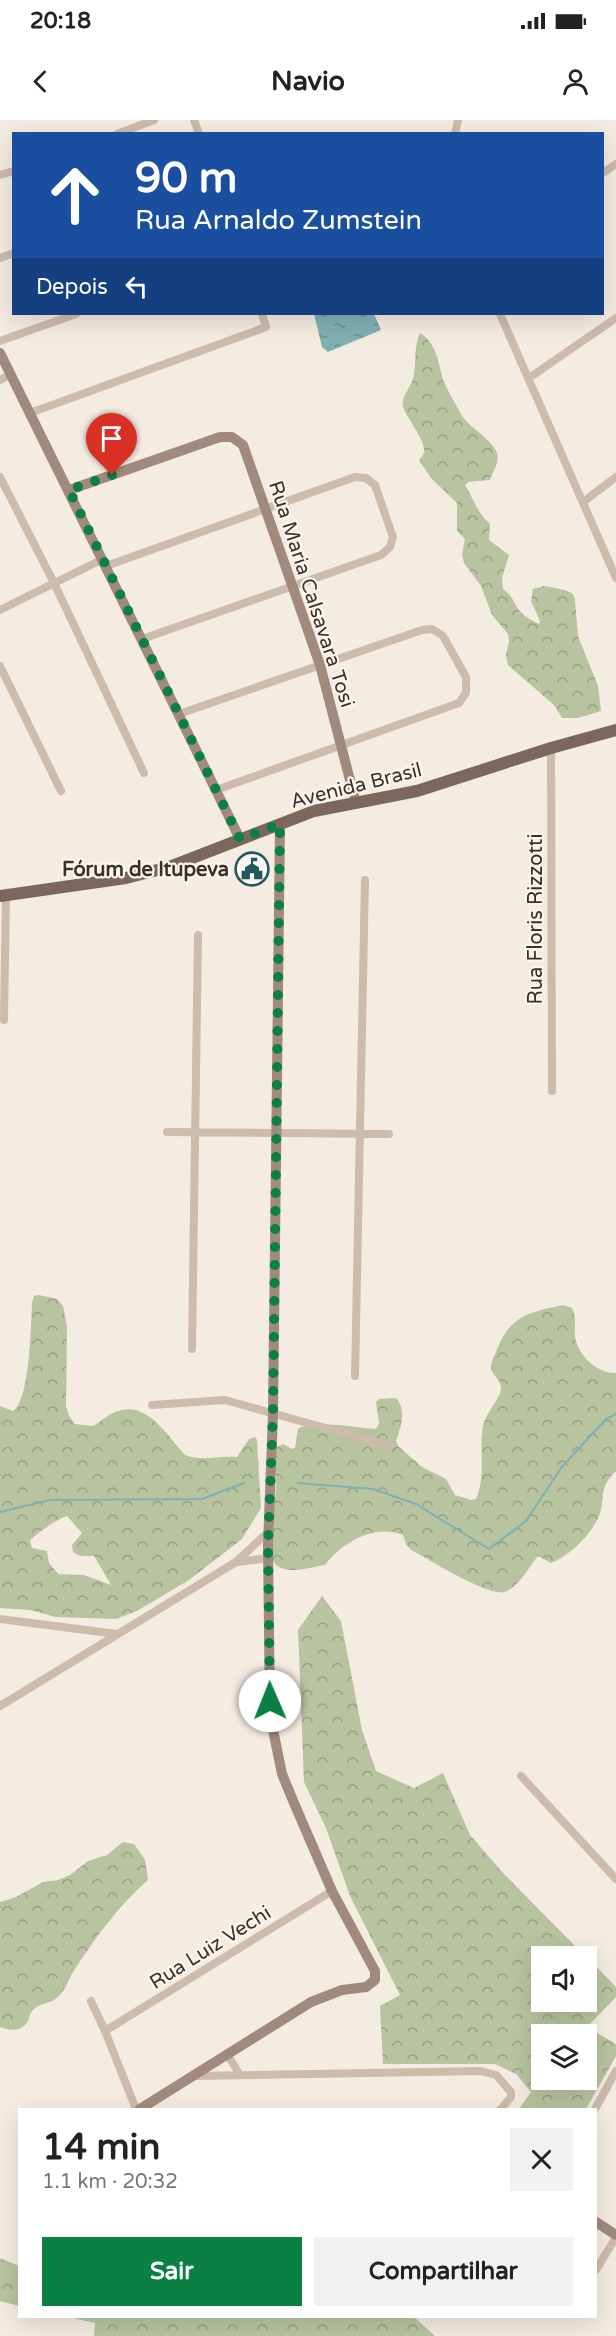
<!DOCTYPE html>
<html lang="pt">
<head>
<meta charset="utf-8">
<style>
	:root { --surface:#fff; --page:#f2f2f2; --text:#222; --muted:#767676; --accent:#0b8043 }
	body { margin:0; font-family:"Varela Round",sans-serif; background:var(--page); color:var(--text); height:100vh; display:flex; flex-direction:column; font-size:22px; white-space:nowrap }
	* { box-sizing:border-box; margin:0 }
	p { font-size:20px; color:var(--muted) }
	.icon { flex:none; width:33px; height:33px; fill:none; stroke:currentColor; stroke-width:2; stroke-linecap:round; stroke-linejoin:round }
	.map { position:relative; flex:1; overflow:hidden }
	.details { position:absolute; left:18px; top:1988px; width:579px; height:210px; display:flex; flex-direction:column; background:var(--surface); border-radius:0px; box-shadow:0 6px 24px #0002 }
	.details>* { flex:none }
	.guide { position:absolute; left:12px; top:12px; width:592px; height:183px; border-radius:0px; box-shadow:0 6px 24px #0002; background:#1a4fa0; color:#fff; overflow:hidden }
	.fabs { position:absolute; left:531px; top:1826px; display:grid; gap:12px }
	.fabs a { display:grid; place-items:center; width:66px; height:66px; border-radius:0px; background:var(--surface); box-shadow:0 6px 24px #0002; font-size:30px }
	.pin { position:absolute; display:grid; place-items:center; width:51px; height:51px; color:#fff; margin:-62px -26px; border-radius:50% 50% 50% 0; rotate:-45deg; box-shadow:0 0 6px #0007 }
	.pin .icon { rotate:45deg }
	.me { position:absolute; width:66px; margin:-33px; rotate:359deg; stroke-linejoin:round; filter:drop-shadow(0 0 4px #0008) }
	.turn { display:flex; align-items:center; gap:21px; height:126px; padding:0 24px; font-size:27px }
	.turn .icon { width:78px; height:78px; stroke-width:2.5 }
	.turn b { display:block; font-size:42px; line-height:51px }
	.then { display:flex; align-items:center; height:57px; padding:0 24px; background:#0003; gap:12px; font-size:22px }
	.round { display:grid; place-items:center; flex:none; width:63px; height:63px; border-radius:0px; background:var(--page) }
	.headline { display:flex; align-items:center; justify-content:space-between; height:102px; padding:0 24px }
	h1 { font-size:36px; font-weight:700; line-height:45px }
	.button { display:flex; gap:12px; margin-top:auto; padding:12px 24px }
	.button a { flex:1; height:69px; border-radius:0px; background:var(--accent); color:#fff; font-size:24px; font-weight:700; line-height:69px; text-align:center }
	.button a+a { background:var(--page); color:var(--text) }
	.status { display:flex; justify-content:space-between; align-items:center; height:42px; padding:0 30px; background:var(--surface); direction:ltr }
	.status svg { height:16px; fill:currentColor }
	header { display:flex; justify-content:space-between; align-items:center; height:78px; padding:0 24px; background:var(--surface); font-size:27px; font-weight:700 }
	.map>svg:first-child { display:block }
	.forest { fill:url(#forest-crowns); fill-rule:evenodd }
	.water { fill:url(#water-ripples) }
	.lines { fill:none; stroke-linecap:round; stroke-linejoin:round }
	.stream { stroke:#7fb0b2; stroke-width:2 }
	.street { stroke:#cdbbac; stroke-width:8 }
	.secondary { stroke:#a18a7d; stroke-width:10 }
	.primary { stroke:#7d675c; stroke-width:12 }
	.route { stroke:#0b8043; stroke-width:10; stroke-dasharray:0 18 }
	.labels { text-anchor:middle; stroke-width:4.5; stroke-linejoin:round; paint-order:stroke }
	.street-label { font-size:20px; fill:#3b302b; stroke:#fbf5ee }
	.poi-label { font-size:20px; font-weight:bold; fill:#3b302b; stroke:#fbf5ee; text-anchor:end }
</style>
</head>
<body>
<div class="status"><b>20:18</b><svg viewBox="0 0 49 12"><path d="M0 12V9h3v3zM5 12V6h3v6zM10 12V3h3v9zM15 12V0h3v12zM26 1h20v11H26zM47 4h2v5h-2z"/></svg></div>
<header><svg class="icon" aria-label="back" viewBox="0 0 24 24"><path d="M15 5l-7 7 7 7"/></svg>Navio<svg class="icon" aria-label="person" viewBox="0 0 24 24"><circle cx="12" cy="8" r="4"/><path d="M4 21q1-7 8-7t8 7"/></svg></header>
<div class="map">
<svg width="616" height="2216" viewBox="0 0 616 2216">
	<defs>
		<pattern id="forest-crowns" width="20" height="18" patternUnits="userSpaceOnUse" patternTransform="scale(1.5)"><rect width="20" height="18" fill="#b8c4a0"/><path d="M2 6a3 3 0 1 1 6 0M12 15a3 3 0 1 1 6 0" fill="none" stroke="#97a083"/></pattern>
		<pattern id="water-ripples" width="26" height="14" patternUnits="userSpaceOnUse" patternTransform="scale(1.5)"><rect width="26" height="14" fill="#7fb0b2"/><path d="M2 4q2-2 4 0t4 0M15 11q2-2 4 0t4 0" fill="none" stroke="#699091"/></pattern>
	</defs>
	<rect width="100%" height="100%" fill="#f4ebe1"/>
	<path class="forest" d="M420,213c18,11 18,32 24,49 5,11 12,23 18,34 9,13 29,22 35,37 3,8 -4,19 -7,27l-22,2 -3,3c8,13 13,29 25,39l-1,16 20,15 -7,23 1,11c8,6 10,11 15,20 5,7 13,11 21,15l1,-3 -9,-20 2,-12 11,-3 21,4 8,4 2,6 3,36 20,50 3,25 -23,7h-16l-8,-13 -46,-40 -2,-10 3,-14 -1,-7 -16,-19 -11,-29 -17,-23 -2,-8 3,-16 -8,-8v-28l-24,-23 -14,-19c1,-3 4,-5 5,-8 3,-12 -19,-36 -21,-47 -2,-9 7,-18 10,-27 4,-15 0,-31 7,-46z
		M39,1175l18,4 6,7 4,21 -1,79 3,10 6,8 18,2c7,-4 13,-10 20,-13 32,-16 54,22 72,42 16,7 35,0 52,2l12,-18 6,-2 2,3 4,68 -19,31 -53,41 -52,31 -21,8 -60,-2 -26,-7 -30,-2v-202l13,5c17,-10 18,-87 19,-108l2,-7zM67,1396l15,17 -10,12 1,7 7,4h14l17,29 -27,-10 -26,-1 -9,-11 -2,-12 -15,-3 -2,-7c3,-6 31,-24 37,-25z
		M563,1185l9,3c5,10 2,19 3,29 3,18 22,37 41,36v98c-20,19 -9,28 -18,47 -8,18 -29,38 -47,45l-11,-6h-3c-8,11 -19,30 -32,35 -17,5 -76,-33 -94,-42l-5,-6 -3,-9c-28,-12 -62,8 -78,30 -13,2 -34,9 -46,2 -18,-9 -4,-61 -3,-77 1,-12 -1,-25 -1,-38l2,-5 6,-3 9,5 3,-1 3,-19c14,-10 58,-1 78,0l3,-6 -3,-21 3,-3 17,-1c11,13 5,28 0,43l3,6 23,20 24,12 9,16 16,5 5,-1c10,-23 3,-48 7,-73 3,-14 17,-27 18,-37 1,-10 -11,-14 -10,-24 1,-6 5,-12 7,-18 13,-32 33,-35 65,-42z
		M322,1476l19,25 21,109 14,41 38,17 29,-15 27,62 34,39 81,82h-43v45h44l1,-44 29,30v10l-29,30 29,17v12l-30,53h-67l12,-17 -15,-18 -21,-10h-112l-3,-58 20,-11 -50,-99 -24,-68 -22,-46 -6,-152zM542,1914h44v45h-44z
		M123,1722l11,2 11,16 3,20c-28,24 -53,58 -73,89 -6,8 -9,21 -17,28 -6,6 -18,6 -24,12 -4,3 -4,7 -6,12 -6,11 -18,10 -28,6v-125l16,-5 27,-15 15,-2 12,-5 18,-14 19,-6z
		M0,2138l19,8v40l-19,-5z
		M64,2196h349l22,20h-341l1,-13z"/>
	<path class="water" d="M314,194h60l7,16 -53,22 -6,-5z"/>
	<g class="lines">
		<path class="stream" d="M298,1363l75,6 43,15 73,45 37,-28 35,-53 45,-49 10,-5
			M0,1392l50,-12 152,-1 42,-16"/>
		<path class="street" d="M194,0l5,14
			M117,14l37,-14
			M455,14l3,-14
			M603,53l13,-9
			M0,55l14,-4
			M0,138l14,-5
			M500,194l116,264
			M0,221l76,-27
			M529,258l87,-60
			M0,260l11,-6
			M30,293l236,-86 -4,-13
			M0,357l54,106 90,190
			M583,382l33,-25
			M106,446l249,-89 11,1 9,7 18,52 -3,10 -9,8 -239,84
			M0,490l103,-51
			M0,546l61,125
			M179,594l243,-84 10,-1 11,7 23,41v16l-7,10 -243,87
			M551,628l1,343
			M4,900l2,-125
			M167,1012l222,2
			M192,1229l6,-414
			M355,1256l10,-496
			M152,1285l73,-5 165,46
			M237,1442l32,-4
			M0,1499l117,15
			M0,1586l236,-144 32,-30
			M521,1656l95,103
			M91,1881l14,30 31,78
			M105,1911l227,-140
			M227,1934l13,21
			M193,1956l288,-5 15,4 15,17v5l-10,12
			M595,1989l21,-38
			M596,2150l20,-33"/>
		<path class="secondary" d="M0,233l240,486
			M69,370l151,-53h12l11,8 77,220 36,138
			M140,1989l171,-107 31,-12 24,-3 9,-7v-9l-43,-80 -38,-88 -12,-29 -12,-59 -2,-169 5,-133 7,-589
			M596,2102l20,13"/>
		<path class="primary" d="M0,776l126,-18 43,-11 145,-56 103,-20 134,-43 65,-18"/>
	</g>
	<g class="lines">
		<path class="route" d="M112,355l-43,15 171,349 40,-15 -7,589 -5,133 2,155"/>
	</g>
	<defs>
		<symbol id="civic-ring" viewBox="-11 -11 22 22"><circle r="9.5" fill="#fbf5ee" stroke="#1f5a5e" stroke-width="1.5"/><path d="M-.6-6.5H3V-4.5H.6V-3L4-1V1h2V6H-6V1h2V-1L-.6-3ZM-1.2 2.5V6h2.4V2.5Z" fill="#1f5a5e"/></symbol>
	</defs>
	<g fill-rule="evenodd">
		<use href="#civic-ring" x="233" y="730" width="38" height="38"/>
	</g>
	<g class="labels">
		<g class="street-label">
			<text transform="translate(312 474) rotate(72)" y="7">Rua Maria Calsavara Tosi</text>
			<text transform="translate(356 665) rotate(-14)" y="7">Avenida Brasil</text>
			<text transform="translate(535 799) rotate(-90)" y="7">Rua Floris Rizzotti</text>
			<text transform="translate(210 1827) rotate(-32)" y="7">Rua Luiz Vechi</text>
		</g>
		<g class="poi-label">
			<text x="229" y="756">Fórum de Itupeva</text>
		</g>
	</g>
</svg>
<div class="fabs">
<a><svg class="icon" aria-label="sound" viewBox="0 0 24 24"><path d="M4 9h4l5-4v14l-5-4H4zM17 9q2 3 0 6"/></svg></a>
<a><svg class="icon" aria-label="layers" viewBox="0 0 24 24"><path d="M12 4l9 5-9 5-9-5zM3 14l9 5 9-5"/></svg></a>
</div>
<div class="pin" style="left:112px;top:355px;background:#d93025"><svg class="icon" aria-label="arrive" viewBox="0 0 24 24"><path d="M6 21V4h12l-3 4 3 4H6"/></svg></div>
<svg class="me" style="left:270px;top:1581px" viewBox="-20 -20 40 40"><circle r="19" fill="#fff"/><path d="M0-13L10 11 0 6-10 11z" fill="#0b8043"/></svg>
<div class="guide">
<div class="turn"><svg class="icon" aria-label="ahead" viewBox="0 0 24 24"><path d="M12 20V5M6 11l6-6 6 6"/></svg><div><b>90 m</b>Rua Arnaldo Zumstein</div></div>
<div class="then">Depois<svg class="icon" aria-label="left" viewBox="0 0 24 24"><path d="M17 20v-9H6M10 6l-5 5 5 5"/></svg></div>
</div>
<section class="details">
<div class="headline"><div><h1>14 min</h1><p>1.1 km · 20:32</p></div><a class="round"><svg class="icon" aria-label="close" viewBox="0 0 24 24"><path d="M6 6l12 12M18 6L6 18"/></svg></a></div>
<div class="button"><a>Sair</a><a>Compartilhar</a></div>
</section>
</div>
</body>
</html>
